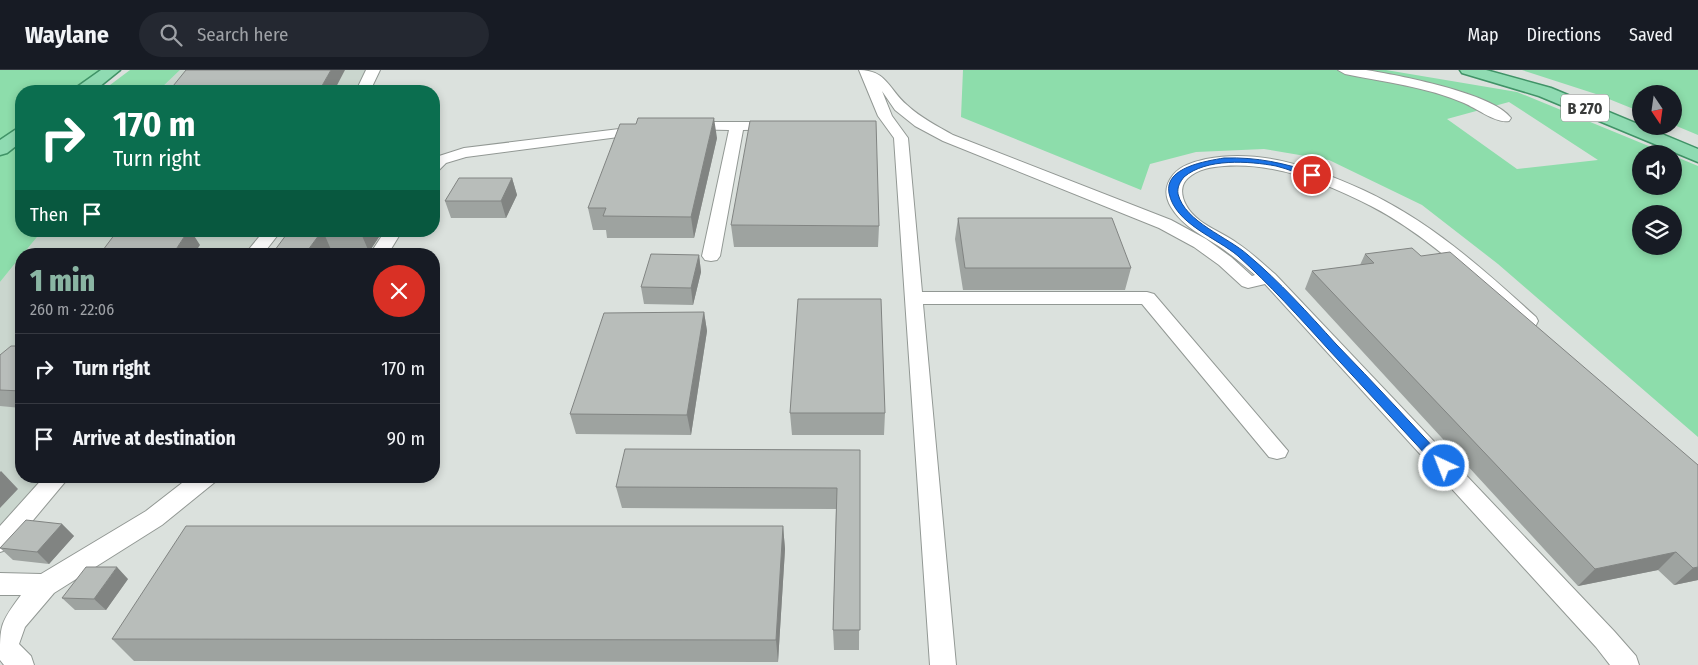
<!DOCTYPE html>
<html lang="en">
<head>
<meta charset="utf-8">
<style>
	:root { --surface:#171b24; --page:#242831; --text:#f1f3f6; --muted:#9ea1a6; --line:#363941; --accent:#8ab5a3 }
	body { margin:0; font-family:"Fira Sans Condensed",sans-serif; background:var(--page); color:var(--text); height:100vh; display:flex; flex-direction:column; font-size:19px; white-space:nowrap }
	* { box-sizing:border-box; margin:0 }
	p { font-size:16px; color:var(--muted) }
	.icon { flex:none; width:28px; height:28px; fill:none; stroke:currentColor; stroke-width:2; stroke-linecap:round; stroke-linejoin:round }
	.map { position:relative; flex:1; overflow:hidden }
	.details { position:absolute; left:15px; top:178px; width:425px; height:235px; display:flex; flex-direction:column; background:var(--surface); border-radius:20px; box-shadow:0 2px 8px #0003 }
	.details>* { flex:none }
	.hud { position:absolute; left:15px; top:15px; width:425px; height:152px; border-radius:20px; box-shadow:0 2px 8px #0003; background:#0b6e4f; color:#fff; overflow:hidden }
	.needle { width:32px; rotate:167deg }
	.controls { position:absolute; left:1632px; top:15px; display:grid; gap:10px }
	.controls a { display:grid; place-items:center; width:50px; height:50px; border-radius:50%; background:var(--surface); box-shadow:0 2px 8px #0003; font-size:25px }
	.pin { position:absolute; display:grid; place-items:center; width:42px; height:42px; color:#fff; margin:-21px; border:2px solid #fff; border-radius:50%; box-shadow:0 1px 5px #0007 }
	.me { position:absolute; width:55px; margin:-28px; rotate:317deg; stroke-linejoin:round; filter:drop-shadow(0 0 4px #0008) }
	.turn { display:flex; align-items:center; gap:18px; height:105px; padding:0 15px; font-size:22px }
	.turn .icon { width:65px; height:65px; stroke-width:2.5 }
	.turn b { display:block; font-size:35px; line-height:42px }
	.then { display:flex; align-items:center; height:48px; padding:0 15px; background:#0003; gap:10px; font-size:19px }
	.round { display:grid; place-items:center; flex:none; width:52px; height:52px; border-radius:26px; background:var(--page) }
	.head { display:flex; align-items:center; justify-content:space-between; height:85px; padding:0 15px }
	h1 { font-size:30px; font-weight:800; line-height:38px; color:var(--accent) }
	ul { padding:0; list-style:none }
	li { display:flex; align-items:center; gap:15px; height:70px; padding:0 15px; border-top:1px solid var(--line) }
	li div { flex:1 }
	li b { display:block; font-size:19px }
	li em { font-style:normal }
	header { display:flex; align-items:center; gap:30px; box-sizing:border-box; height:70px; padding:0 25px; background:var(--surface); border-bottom:1px solid var(--line) }
	header strong { font-size:24px }
	nav { display:flex; gap:28px; margin-inline-start:auto; font-size:18px }
	.search { width:350px; height:45px; background:var(--page); display:flex; align-items:center; gap:12px; box-sizing:border-box; padding:0 18px; border-radius:28px; color:var(--muted); font-size:19px }
	.map>svg:first-child { display:block }
	.built { fill:#cad6ce }
	.green { fill:#8dddab; fill-rule:evenodd }
	.lines { fill:none; stroke-linecap:round; stroke-linejoin:round }
	.minor-casing { stroke:#929894; stroke-width:2 }
	.major-casing { stroke:#409367; stroke-width:3 }
	.minor { fill:#fff; fill-rule:evenodd }
	.major { fill:#8fdbb2; fill-rule:evenodd }
	.wall { fill:#9ea3a0 }
	.shaded-wall { fill:#818482 }
	.building { fill:#b8bdba; stroke:#818482 }
	.route { fill:#1a73e8; stroke:#114b97 }
	.labels { text-anchor:middle; stroke-width:4; stroke-linejoin:round; paint-order:stroke }
	.shield { fill:#fff; stroke:#747675; stroke-width:1 }
	.shield-label { font-size:16px; font-weight:bold; fill:#393b3a }
</style>
</head>
<body>
<header>
<strong>Waylane</strong>
<div class="search"><svg class="icon" aria-label="search" viewBox="0 0 24 24"><circle cx="10" cy="10" r="6"/><path d="M15 15l6 6"/></svg>Search here</div>
<nav><a>Map</a><a>Directions</a><a>Saved</a></nav>
</header>
<div class="map">
<svg width="1698" height="595" viewBox="0 0 1698 595">
	<rect width="100%" height="100%" fill="#dbe1dd"/>
	<path class="built" d="M180,0h186l-10,21h-198z
		M42,161h221l-20,23h-220z
		M21,186v220h23l-44,50v-244z"/>
	<path class="green" d="M0,0h103l-28,21h-54v140h21l-19,23h-2v2l-21,26z
		M130,0h50l-22,21h-56z
		M963,0h423l131,22 151,62h-27v32h33v-30l24,10v271l-200,-173 -76,-59 -93,-45 -65,-11 -68,3 -46,12 -9,26 -180,-73zM1509,32l89,58 -81,9 -70,-50zM1641,144h33v32h-33z
		M1522,0h176v65l-24,-10v-31h-33v18l-42,-17z"/>
	<g class="lines">
		<defs>
			<path id="minor" d="M366,0h14l-10,21h-14z
				M859,0c28,0 30,20 48,35 14,13 30,21 46,30l218,85 35,19 25,18 21,19 3,-1c-10,-9 -21,-18 -32,-26 -19,-13 -40,-22 -52,-42 -7,-12 -6,-22 2,-32 8,-10 21,-13 33,-16 54,-11 109,9 157,31 67,31 119,78 173,127l2,4 -2,4 -7,2 -7,-2c-47,-43 -93,-89 -151,-119 -46,-23 -95,-44 -147,-40 -13,1 -26,3 -36,12 -8,7 -7,18 -2,27 10,19 35,26 51,38 14,9 26,21 38,31l339,357 22,25 3,9h-29l-14,-18 -331,-363 -17,4 -6,-2 -23,-21 -25,-18 -35,-19 -216,-87 -28,-15 -20,-16 -13,-19 10,25 16,22 14,154h225l7,2 134,157 -3,6 -8,2 -8,-2 -127,-153h-219l33,361h-26l-36,-527 -16,-22z
				M1338,0c9,0 19,0 28,0 31,5 127,23 145,48l-2,3c-12,3 -33,-13 -45,-18 -37,-16 -79,-21 -119,-29z
				M688,52h86l5,1 2,3 -2,3 -36,1 -23,126 -3,4 -6,1 -6,-1 -3,-4 27,-126 -46,-1 -2,-3 2,-3z
				M644,56l5,1 2,3 -2,3 -183,24 -20,6 -7,7 -5,2v-13l2,-2 28,-9z
				M264,161h17l-18,23h-18z
				M385,161h17l-14,23h-18z
				M45,406h25l-61,73 -9,3v-26z
				M191,406h27l-3,6 -53,43 -108,68 -29,34 -6,17 12,12 3,9h-30l-4,-5c0,-35 0,-37 21,-65h-21v-22l41,1 105,-63z"/>
			<path id="major" d="M101,0h19l-26,21h-19l2,-4z
				M1460,0h26l65,18 147,61v13l-159,-66 -77,-23z
				M21,59v13l-14,11 -7,2v-15l15,-10z"/>
		</defs>
		<use href="#minor" class="minor-casing"/>
		<use href="#major" class="major-casing"/>
		<use href="#minor" class="minor"/>
		<use href="#major" class="major"/>
	</g>
	<path class="wall" d="M717,68l-23,100h-87l-1,-8h-13l-5,-22z
		M512,108l5,17 -11,23h-55l-6,-17z
		M958,148l173,50 -6,22h-162l-8,-51z
		M731,155l148,1 -1,21h-144z
		M285,161h98l-14,21h-37l-46,-17z
		M1365,184l56,2 277,209v115l-24,5 -16,-15 -80,16 -273,-297 7,-18 48,-6z
		M699,185l2,17 -8,33 -49,-1 -3,-17z
		M704,242l3,19 -16,104 -115,-1 -6,-20z
		M21,276v62l-21,-2v-51z
		M790,343h95l-1,22h-92z
		M860,380l-1,200h-25l-1,-20 3,-121 -214,-1 -6,-21z
		M62,454l12,12 -25,28 -36,-4 -13,-12z
		M783,456l2,23 -7,113 -644,-1 -22,-22z
		M128,509l-22,31h-31l-13,-12z"/>
	<path class="shaded-wall" d="M331,0h14l-11,21h-15z
		M714,48l3,20 -23,100 -3,-21z
		M512,108l5,17 -11,23 -5,-17z
		M188,161h3l9,14 -6,9h-21z
		M322,161h1l9,21 -1,2h-26z
		M360,161h23l-14,21z
		M699,185l2,17 -8,33 -2,-17z
		M704,242l3,19 -16,104 -4,-20z
		M1,401l17,18 -18,19v-36z
		M62,454l12,12 -25,28 -12,-12z
		M783,456l2,23 -7,113 -2,-22z
		M1676,482l-18,18 -80,16 17,-17z
		M117,497l11,12 -22,31 -12,-11z
		M1698,497v13l-24,5 19,-17z"/>
	<path class="building" d="M186,0h145l-12,21h-150z
		M638,48h76l-23,99 -88,-1 3,-8h-18l32,-84h16z
		M750,51h126l3,105 -148,-1z
		M459,108h53l-11,23h-56z
		M958,148h154l19,50h-166z
		M153,161h35l-15,23h-73l15,-20z
		M289,161h33l-17,23h-33z
		M1412,178l9,8 29,-4 248,213v102l-5,1 -17,-16 -81,17 -283,-298 62,-8 -9,-9z
		M651,184l48,1 -8,33 -50,-1z
		M798,229h83l4,114h-95z
		M704,242l-17,103 -117,-1 34,-101z
		M11,276h10v45l-21,-1v-35z
		M625,379l235,1v180h-27l4,-142 -221,-1z
		M26,450l36,4 -25,28 -37,-4z
		M186,456h597l-7,114 -664,-1z
		M86,497h31l-23,32 -32,-1z"/>
	<path class="route" d="M1224,88c34,-1 59,5 91,15l1,2 -4,3c-12,-4 -24,-9 -36,-12 -27,-5 -70,-8 -92,11 -4,5 -7,10 -6,17 7,28 50,43 70,61 32,27 60,58 88,89 38,39 75,79 112,119l2,3 -2,3h-9c-37,-40 -74,-80 -111,-120 -29,-32 -58,-64 -90,-93 -21,-18 -63,-32 -69,-63 -5,-26 38,-32 55,-35z"/>
	<g class="labels">
		<rect class="shield" x="1561" y="24.5" width="48" height="27" rx="4"/>
		<g class="shield-label">
			<text x="1585" y="44">B 270</text>
		</g>
	</g>
</svg>
<div class="controls">
<a><svg class="needle" viewBox="-14 -14 28 28"><path d="M0-13l5 13h-10z" fill="#e53935"/><path d="M0 13l5-13h-10z" fill="#9ea1a6"/></svg></a>
<a><svg class="icon" aria-label="sound" viewBox="0 0 24 24"><path d="M4 9h4l5-4v14l-5-4H4zM17 9q2 3 0 6"/></svg></a>
<a><svg class="icon" aria-label="layers" viewBox="0 0 24 24"><path d="M12 4l9 5-9 5-9-5zM3 14l9 5 9-5"/></svg></a>
</div>
<div class="pin" style="left:1312px;top:105px;background:#d93025"><svg class="icon" aria-label="arrive" viewBox="0 0 24 24"><path d="M6 21V4h12l-3 4 3 4H6"/></svg></div>
<svg class="me" style="left:1444px;top:396px" viewBox="-20 -20 40 40"><circle r="17" fill="#1a73e8" stroke="#fff" stroke-width="3"/><path d="M0-11L8 9 0 5-8 9z" fill="#fff"/></svg>
<div class="hud">
<div class="turn"><svg class="icon" aria-label="right" viewBox="0 0 24 24"><path d="M7 20v-9h11M14 6l5 5-5 5"/></svg><div><b>170 m</b>Turn right</div></div>
<div class="then">Then<svg class="icon" aria-label="arrive" viewBox="0 0 24 24"><path d="M6 21V4h12l-3 4 3 4H6"/></svg></div>
</div>
<section class="details">
<div class="head"><div><h1>1 min</h1><p>260 m · 22:06</p></div><a class="round" style="background:#d93025;color:#fff"><svg class="icon" aria-label="close" viewBox="0 0 24 24"><path d="M6 6l12 12M18 6L6 18"/></svg></a></div>
<ul>
<li><svg class="icon" aria-label="right" viewBox="0 0 24 24"><path d="M7 20v-9h11M14 6l5 5-5 5"/></svg><div><b>Turn right</b></div><em>170 m</em></li>
<li><svg class="icon" aria-label="arrive" viewBox="0 0 24 24"><path d="M6 21V4h12l-3 4 3 4H6"/></svg><div><b>Arrive at destination</b></div><em>90 m</em></li>
</ul>
</section>
</div>
</body>
</html>
